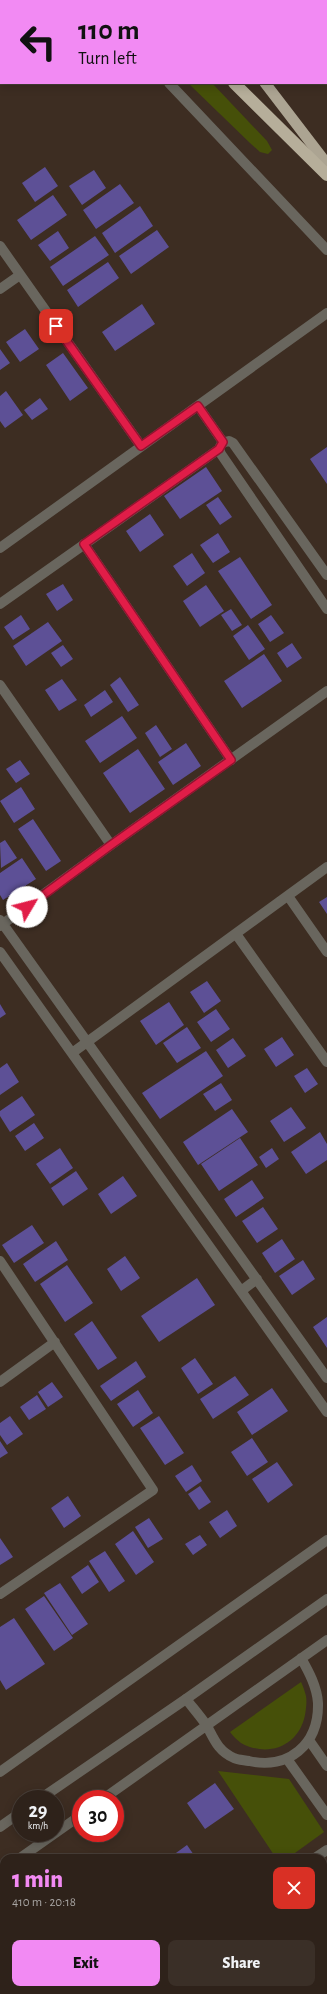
<!DOCTYPE html>
<html lang="en">
<head>
<meta charset="utf-8">
<style>
	:root { --surface:#2e221a; --page:#3a2f27; --text:#f1f3f6; --muted:#a7a4a2; --line:#493f39; --accent:#f28af3 }
	body { margin:0; font-family:"Alegreya Sans",sans-serif; background:var(--page); color:var(--text); height:100vh; display:flex; flex-direction:column; font-size:15px; white-space:nowrap }
	* { box-sizing:border-box; margin:0 }
	p { font-size:13px; color:var(--muted) }
	.icon { flex:none; width:22px; height:22px; fill:none; stroke:currentColor; stroke-width:2; stroke-linecap:round; stroke-linejoin:round }
	.map { position:relative; flex:1; overflow:hidden }
	.sheet { position:absolute; left:0px; top:1854px; width:327px; height:140px; display:flex; flex-direction:column; background:var(--surface); border-radius:12px 12px 0 0; box-shadow:0 2px 10px #0003,0 0 0 1px var(--line) }
	.sheet>* { flex:none }
	.top-card { position:absolute; left:0px; top:0px; width:327px; height:84px; box-shadow:0 2px 10px #0003,0 0 0 1px var(--line); background:#f28af3; color:#111; overflow:hidden }
	.speed { position:absolute; left:12px; top:1790px; display:flex; gap:8px; font-size:20px; font-weight:700; text-align:center }
	.speed>* { display:grid; place-content:center; width:52px; height:52px; border-radius:50%; background:var(--surface); box-shadow:0 2px 10px #0003,0 0 0 1px var(--line); line-height:1 }
	.speed small { font-size:10px; font-weight:400 }
	.speed .limit { border:6px solid #d22; background:#fff; color:#111 }
	.pin { position:absolute; display:grid; place-items:center; width:34px; height:34px; color:#fff; margin:-17px; border-radius:8px; box-shadow:0 2px 6px #0006 }
	.me { position:absolute; width:44px; margin:-22px; rotate:53deg; stroke-linejoin:round; filter:drop-shadow(0 0 3px #0008) }
	.turn { display:flex; align-items:center; gap:14px; height:84px; padding:0 12px; font-size:18px }
	.turn .icon { width:52px; height:52px; stroke-width:2.5 }
	.turn b { display:block; font-size:28px; line-height:34px }
	.round { display:grid; place-items:center; flex:none; width:42px; height:42px; border-radius:8px; background:var(--page) }
	.summary { display:flex; align-items:center; justify-content:space-between; height:68px; padding:0 12px }
	h1 { font-size:24px; font-weight:800; line-height:30px; color:var(--accent) }
	.cta { display:flex; gap:8px; margin-top:auto; padding:8px 12px }
	.cta a { flex:1; height:46px; border-radius:8px; background:var(--accent); color:#111; font-size:16px; font-weight:800; line-height:46px; text-align:center }
	.cta a+a { background:var(--page); color:var(--text) }
	.map>svg:first-child { display:block }
	.green { fill:#465009 }
	.building { fill:#5d5096 }
	.lines { fill:none; stroke-linecap:round; stroke-linejoin:round }
	.minor { stroke:#69665e; stroke-width:10 }
	.tertiary { stroke:#69665e; stroke-width:10 }
	.trunk { stroke:#aca492; stroke-width:11 }
	.motorway { stroke:#b6ae9a; stroke-width:12 }
	.route-casing { stroke:#92132f; stroke-width:10 }
	.route { stroke:#e11d48; stroke-width:7 }
</style>
</head>
<body>
<div class="map">
<svg width="327" height="1994" viewBox="0 0 327 1994">
	<rect width="100%" height="100%" fill="#3d2d22"/>
	<path class="green" d="M188,83h24l55,58 5,9 -4,4 -8,-2 -10,-9z
		M301,1682c2,4 4,10 5,14 1,6 0,13 -1,19 -6,31 -37,43 -64,28 -4,-3 -8,-7 -11,-11z
		M218,1771l71,8 35,53 -36,26h-12z"/>
	<path class="building" d="M45,167l13,19 -23,16 -13,-19z
		M94,170l12,18 -24,17 -13,-19z
		M120,184l14,19 -38,26 -13,-19z
		M53,195l14,20 -36,25 -14,-20z
		M140,206l13,20 -38,27 -13,-20z
		M157,230l12,17 -38,27 -12,-18z
		M58,231l11,17 -19,13 -12,-16z
		M95,236l14,19 -46,31 -13,-19z
		M108,262l11,16 -41,29 -11,-17z
		M142,304l13,20 -40,27 -13,-19z
		M25,329l14,20 -19,13 -14,-20z
		M0,349l10,14 -10,7z
		M63,353l25,35 -18,13 -24,-36z
		M6,391l17,24 -18,13 -5,-7v-25z
		M40,398l8,11 -16,11 -8,-10z
		M327,447v37l-17,-25z
		M206,467l16,24 -42,28 -16,-23z
		M218,497l14,20 -12,8 -14,-20z
		M150,514l14,21 -24,17 -14,-21z
		M218,533l12,19 -17,11 -13,-18z
		M192,553l13,20 -18,13 -14,-20z
		M240,557l32,48 -21,14 -33,-48z
		M63,584l10,16 -16,11 -11,-17z
		M206,585l18,26 -24,16 -17,-26z
		M231,609l11,16 -10,6 -11,-16z
		M21,615l9,14 -17,11 -9,-13z
		M271,615l13,18 -14,9 -12,-18z
		M48,622l14,19 -36,25 -13,-20z
		M248,625l17,24 -16,11 -16,-24z
		M292,643l10,15 -15,10 -10,-15z
		M63,645l10,14 -12,8 -10,-14z
		M264,654l18,27 -40,27 -18,-27z
		M120,677l19,28 -11,7 -18,-27z
		M62,679l15,21 -18,11 -14,-21z
		M105,690l8,12 -22,15 -7,-12z
		M122,716l15,22 -37,25 -15,-22z
		M156,725l16,24 -12,8 -15,-24z
		M186,743l15,23 -28,19 -15,-23z
		M138,749l27,40 -35,24 -27,-40z
		M20,760l10,14 -14,9 -10,-14z
		M21,787l14,22 -21,14 -14,-22z
		M33,819l28,42 -15,10 -28,-42z
		M5,840l12,18 -16,10 -1,-25z
		M22,858l14,21 -33,21 -3,-5v-22z
		M327,897v17l-8,-12z
		M207,981l14,20 -17,12 -14,-21z
		M169,1002l15,23 -28,20 -16,-24z
		M0,1004l6,10 -6,4z
		M216,1009l14,20 -19,13 -14,-20z
		M187,1027l14,21 -24,15 -14,-20z
		M282,1037l12,18 -18,12 -12,-18z
		M233,1038l13,18 -18,12 -12,-18z
		M206,1051l17,25 -63,43 -18,-26z
		M7,1063l12,19 -19,13v-27z
		M307,1068l11,16 -13,9 -11,-17z
		M221,1083l11,17 -17,11 -12,-17z
		M22,1096l13,19 -25,17 -10,-16v-5z
		M291,1107l15,21 -22,14 -14,-21z
		M232,1109l16,23 -50,33 -15,-23z
		M34,1123l10,15 -19,13 -10,-15z
		M320,1132l7,12v16l-21,14 -15,-22z
		M240,1138l18,27 -39,26 -18,-27z
		M60,1148l13,20 -23,16 -14,-20z
		M272,1148l7,11 -13,9 -7,-11z
		M76,1171l12,18 -25,17 -12,-18z
		M123,1176l14,20 -26,18 -13,-20z
		M252,1180l12,18 -28,19 -12,-18z
		M263,1207l15,22 -21,14 -15,-22z
		M32,1225l12,18 -30,20 -12,-18z
		M282,1239l13,20 -20,14 -13,-20z
		M56,1241l12,19 -33,22 -12,-18z
		M125,1256l15,22 -19,13 -14,-22z
		M303,1260l12,19 -23,16 -13,-19z
		M67,1265l26,38 -28,19 -25,-38z
		M197,1278l18,27 -56,37 -18,-26z
		M327,1317v31l-14,-21z
		M92,1321l25,37 -19,12 -24,-36z
		M195,1358l18,26 -15,10 -17,-26z
		M136,1361l10,16 -35,24 -11,-15z
		M235,1376l14,19 -36,24 -13,-20z
		M52,1382l11,15 -15,10 -10,-15z
		M272,1388l16,23 -36,24 -15,-23z
		M138,1390l15,23 -20,14 -16,-23z
		M37,1395l9,14 -17,11 -9,-13z
		M10,1416l13,18 -16,11 -7,-10v-12z
		M159,1416l25,37 -19,12 -25,-37z
		M252,1438l16,24 -21,14 -16,-24z
		M0,1441l8,12 -8,5z
		M277,1462l16,23 -25,18 -16,-24z
		M192,1465l10,16 -16,11 -11,-16z
		M200,1486l11,16 -12,8 -11,-16z
		M68,1496l13,20 -17,12 -13,-20z
		M227,1510l10,16 -17,12 -11,-16z
		M149,1518l14,21 -15,9 -13,-21z
		M133,1531l21,31 -18,13 -21,-31z
		M200,1535l7,10 -14,10 -8,-11z
		M0,1538l13,19 -13,8z
		M105,1551l20,30 -16,11 -20,-31z
		M88,1565l11,17 -17,12 -11,-17z
		M60,1583l28,41 -16,11 -28,-42z
		M44,1596l29,42 -19,13 -29,-42z
		M14,1618l31,46 -39,26 -6,-10v-53z
		M215,1783l19,26 -29,20 -18,-26z
		M187,1845l9,13h-27z
		M326,1906l1,2v38l-4,-6v-32z"/>
	<g class="lines">
		<path class="minor" d="M98,0l1,1
			M169,83l158,167
			M0,246l141,200
			M0,289l20,-14
			M198,406l25,36
			M84,544l147,216
			M0,548l327,-235
			M327,575l-94,-132 -4,-2 -7,2 -3,6 2,5 106,155
			M0,604l219,-155
			M0,685l111,160
			M288,896l39,56
			M0,920l327,458
			M0,926l111,-81 216,-154
			M236,934l91,128
			M0,952l327,460
			M72,1053l255,-186
			M0,1261l153,229 -153,104
			M241,1291l16,-12
			M0,1382l55,-40
			M186,1699c7,9 15,18 21,27 7,13 11,25 27,32 4,2 10,2 15,3 39,9 70,-16 69,-58 -1,-16 -9,-31 -17,-45
			M309,1740l18,26
			M287,1759l40,56
			M103,1799l224,-159
			M20,1858l61,-43
			M315,1858l12,-8
			M0,1873l4,-3
			M250,1990l3,4
			M120,1994l5,-4"/>
		<path class="tertiary" d="M0,1772l327,-232
			M40,1799l146,-100 141,-100
			M0,1827l21,-15"/>
		<path class="trunk" d="M201,0l1,1
			M278,0v1
			M326,63l1,1
			M265,83l62,81"/>
		<path class="motorway" d="M155,0l1,1
			M299,0l1,1
			M326,41l1,1
			M234,83l93,92"/>
	</g>
	<g class="lines">
		<defs>
			<path id="route" d="M27,907l84,-62 120,-85 -147,-216 135,-95 4,-7 -25,-36 -57,40 -85,-120"/>
		</defs>
		<use href="#route" class="route-casing"/>
		<use href="#route" class="route"/>
	</g>
</svg>
<div class="speed"><div>29<small>km/h</small></div><div class="limit">30</div></div>
<div class="pin" style="left:56px;top:326px;background:#d93025"><svg class="icon" aria-label="arrive" viewBox="0 0 24 24"><path d="M6 21V4h12l-3 4 3 4H6"/></svg></div>
<svg class="me" style="left:27px;top:907px" viewBox="-20 -20 40 40"><circle r="19" fill="#fff"/><path d="M0-13L10 11 0 6-10 11z" fill="#e11d48"/></svg>
<div class="top-card">
<div class="turn"><svg class="icon" aria-label="left" viewBox="0 0 24 24"><path d="M17 20v-9H6M10 6l-5 5 5 5"/></svg><div><b>110 m</b>Turn left</div></div>
</div>
<section class="sheet">
<div class="summary"><div><h1>1 min</h1><p>410 m · 20:18</p></div><a class="round" style="background:#d93025;color:#fff"><svg class="icon" aria-label="close" viewBox="0 0 24 24"><path d="M6 6l12 12M18 6L6 18"/></svg></a></div>
<div class="cta"><a>Exit</a><a>Share</a></div>
</section>
</div>
</body>
</html>
